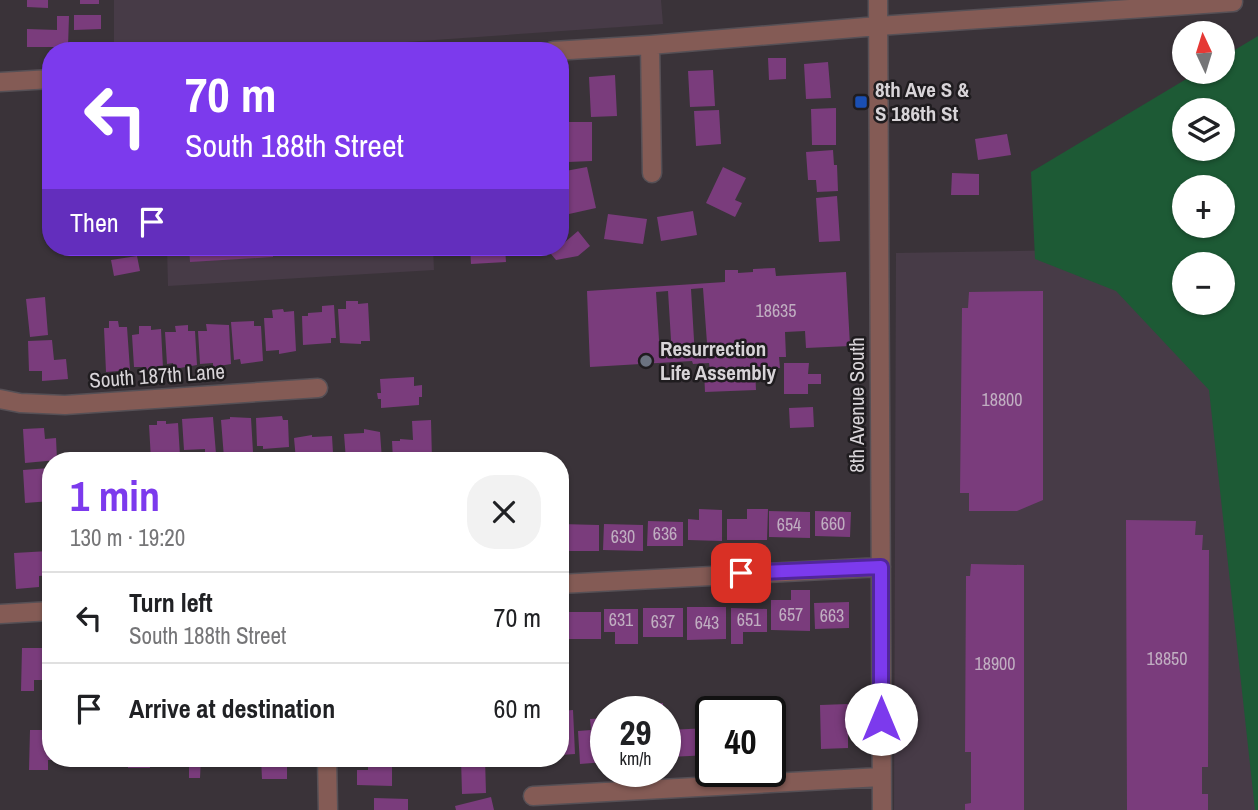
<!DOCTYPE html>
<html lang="en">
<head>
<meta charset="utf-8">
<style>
	:root { --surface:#fff; --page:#f2f2f2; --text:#202124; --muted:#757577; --line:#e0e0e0; --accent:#7c3aed }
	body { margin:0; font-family:"Archivo Narrow",sans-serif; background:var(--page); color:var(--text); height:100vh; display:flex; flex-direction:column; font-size:26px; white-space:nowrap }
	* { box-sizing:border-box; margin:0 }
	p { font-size:23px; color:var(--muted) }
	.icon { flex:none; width:38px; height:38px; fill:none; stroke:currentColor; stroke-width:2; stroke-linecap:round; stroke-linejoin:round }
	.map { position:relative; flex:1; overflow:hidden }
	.panel { position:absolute; left:42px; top:452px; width:527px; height:315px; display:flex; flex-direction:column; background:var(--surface); border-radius:28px; box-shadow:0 2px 5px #0004 }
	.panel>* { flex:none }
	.hud { position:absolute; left:42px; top:42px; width:527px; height:214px; border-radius:28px; box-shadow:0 2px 5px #0004; background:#7c3aed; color:#fff; overflow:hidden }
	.needle { width:46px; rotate:356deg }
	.controls { position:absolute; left:1172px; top:21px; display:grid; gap:14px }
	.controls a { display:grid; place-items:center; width:63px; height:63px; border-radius:50%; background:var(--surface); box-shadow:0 2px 5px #0004; font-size:35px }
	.speed { position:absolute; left:590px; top:696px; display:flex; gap:14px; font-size:35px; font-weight:700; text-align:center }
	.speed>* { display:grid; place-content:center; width:91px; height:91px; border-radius:50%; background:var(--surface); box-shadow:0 2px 5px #0004; line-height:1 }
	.speed small { font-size:18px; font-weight:400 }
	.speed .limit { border:4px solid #111; border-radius:10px; background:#fff; color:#111 }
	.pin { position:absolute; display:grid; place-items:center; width:60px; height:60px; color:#fff; margin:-30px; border-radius:14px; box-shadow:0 4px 10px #0006 }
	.me { position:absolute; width:77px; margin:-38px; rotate:0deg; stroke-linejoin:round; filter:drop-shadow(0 0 5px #0008) }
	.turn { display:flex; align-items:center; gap:24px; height:147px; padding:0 28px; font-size:32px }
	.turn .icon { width:91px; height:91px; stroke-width:2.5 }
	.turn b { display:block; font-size:49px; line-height:60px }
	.then { display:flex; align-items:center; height:66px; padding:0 28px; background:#0003; gap:14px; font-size:26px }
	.round { display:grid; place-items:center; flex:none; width:74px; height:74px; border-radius:28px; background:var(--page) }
	.overview { display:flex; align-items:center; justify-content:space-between; height:119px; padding:0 28px }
	h1 { font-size:42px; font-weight:700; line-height:52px; color:var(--accent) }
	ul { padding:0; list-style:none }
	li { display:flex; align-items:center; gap:21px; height:91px; padding:0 28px; border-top:2px solid var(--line) }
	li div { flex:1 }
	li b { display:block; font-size:26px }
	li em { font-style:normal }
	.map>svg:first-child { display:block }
	.built { fill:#473b47 }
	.green { fill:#1d5a35; fill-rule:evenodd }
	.building { fill:#7a3c7c; fill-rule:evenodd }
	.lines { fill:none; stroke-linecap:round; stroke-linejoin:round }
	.minor-casing { stroke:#565056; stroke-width:21 }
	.minor { stroke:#845b55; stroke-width:18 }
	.route-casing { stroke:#51269a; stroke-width:18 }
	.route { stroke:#7c3aed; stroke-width:12 }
	.transit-dot { fill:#1a4fb4; stroke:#1f1c1f; stroke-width:2.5 }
	.worship-dot { fill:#6b7280; stroke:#1f1c1f; stroke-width:2.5 }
	.labels { text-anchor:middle; stroke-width:5; stroke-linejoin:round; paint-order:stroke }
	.number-label { font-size:18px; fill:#c0aec1 }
	.poi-label { font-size:21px; font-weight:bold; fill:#d8d4d8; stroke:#1f1c1f; text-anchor:start }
	.street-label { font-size:21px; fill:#d8d4d8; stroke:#1f1c1f }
</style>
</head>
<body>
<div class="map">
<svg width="1258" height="810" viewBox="0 0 1258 810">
	<rect width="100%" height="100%" fill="#3a3339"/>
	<path class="built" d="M114,0h547l2,24 -386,27h-163z
		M167,247h266l1,23 -266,16z
		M1072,250l146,116 40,444h-364l2,-557z"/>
	<path class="green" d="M1258,36v774h-3l-46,-420 -93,-99 -81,-32 -4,-87 167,-100h25v-15zM1185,110h38v39h-38zM1185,187h38v39h-38zM1185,264h38v39h-38z"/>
	<path class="building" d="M27,0h21v8l-21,-1z
		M80,0h19v4h-19z
		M74,15h27v14l-27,1z
		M57,16h12l-1,31h-41v-18l30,1z
		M768,58h18v21l-17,1z
		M828,62l3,36 -25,1 -2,-35z
		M713,70l2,36 -25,1 -2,-36z
		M615,75l2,41 -26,1 -2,-40z
		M836,108v37h-24l-1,-36z
		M719,110l2,34 -25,2 -2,-35z
		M567,122h25v39l-24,1z
		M1007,134l4,21 -33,5 -3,-21z
		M833,150l1,15h3l1,26 -21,1 -1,-12h-8l-2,-28z
		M587,167l9,41 -27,6 -9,-42z
		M723,167l23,11 -11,22 7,3 -7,14 -29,-14z
		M952,173l27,1v21h-28z
		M837,196l3,45 -21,1 -3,-44z
		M693,211l4,24 -36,6 -4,-24z
		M608,214l39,5 -4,25 -39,-5z
		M578,231l12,15 -12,10 -22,4 -5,-6z
		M57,247h16v6h-16z
		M189,247h84v10l-83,5z
		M307,247h27l1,7 -27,2z
		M470,247h35l1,15 -35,2z
		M137,256l3,15 -26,5 -3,-16z
		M775,268l1,8 70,-4 4,74 -44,2 -1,-17 -20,1 1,25h-7l1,11 -25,1 1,21 -51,2 -1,-21 6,-1 -1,-7 -16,1 -1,-3 -102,6 -3,-76 138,-9v-12h13v3l15,-1v-3zM703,288l5,69h-13l-4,-68zM668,291l3,49h-12l-3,-48z
		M1043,291v209l-26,11h-48v-18h-9l2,-185h6l1,-16z
		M45,297l3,38 -18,2 -4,-38z
		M346,301h12v3l10,-1 2,38h-9v3l-21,-1 -2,-34h8z
		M334,305l2,33h-5v5l-28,2 -1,-29h6v-3l14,-1v-6z
		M283,309l1,3 10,-1 2,40 -17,3v-4l-13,1 -2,-33h9l-1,-8z
		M109,321h9l1,6h8l3,43 -24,2 -2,-44h5z
		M254,321v5h7l2,35 -22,3 -1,-5 -6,1 -3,-38z
		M206,324l23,1 2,39 -18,3v-4l-13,1 -2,-33h9z
		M188,325v6h7l2,34 -23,4 -1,-6 -6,1 -2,-32h11l-1,-6z
		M139,326h12v4l10,-1 2,39 -17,3v-4h-12l-2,-32 7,-1z
		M52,340l2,20 12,-1 2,20 -26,2v-10h-13l-1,-30z
		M784,363h25l-1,11h13v10h-13v10h-24z
		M414,377v9l8,-1v12h-3v8l-38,3v-9h-3l-1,-6h4l-1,-14z
		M813,407l1,20 -24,1 -1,-20z
		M282,416l1,4h5l1,27 -26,2v-3h-6l-1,-28z
		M213,417l3,37 -11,1v-6l-21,1 -2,-31z
		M230,417l21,1 2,34 -10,1 1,7 -20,-2 -3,-38 9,-1z
		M431,420l1,40h-39l-1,-19h8v-2l13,1 -1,-19z
		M157,421h9v3l12,-1 2,33 -10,1v3h-19l-2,-35h8z
		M44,428l1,11 11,-1 1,22 -32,3 -2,-34z
		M364,429l16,3 2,28h-36l-2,-26 20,-1z
		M312,435v2l20,-1 1,17h-7v7h-30l-2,-22z
		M50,468l1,33 -26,2 -2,-33z
		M699,509l23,1v31l-34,-1v-21l11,1z
		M747,509h21l-1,31h-40v-21h20z
		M769,511l41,1v26l-41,-1z
		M815,511l36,1 -1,25 -35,-1z
		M1126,520l70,1 -1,14h8l-1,15h7l-1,217h-6v27h6v16h-81z
		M648,521l35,1v24h-36z
		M561,524l38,1v26h-39z
		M604,524l39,1v26l-40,-1z
		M49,551l1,24 -11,1v11l-23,2 -2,-36z
		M971,564l53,1v245h-59v-6l6,-1v-51h-6l1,-176h4z
		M791,590h19v41l-39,-1v-30h20z
		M849,602v26l-34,1 -1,-26z
		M687,607h39v32l-39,1z
		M643,608h40v29h-40z
		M731,608l36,1v23h-24v12h-12z
		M604,609h34v35h-23v-12h-11z
		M560,612h41v27h-41z
		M22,648h25v32h-13v11h-13z
		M663,703v9h-36l-1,-7z
		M755,704l1,8h-24l-1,-7z
		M848,704v44l-27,1 -1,-44z
		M573,710l2,44 -15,1v-44z
		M606,718l-1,44 -25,2 -2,-33 13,-1 -1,-11z
		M709,728l1,27 -41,2 -1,-27z
		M30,730h18v20h3v8h6v2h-9v10h-19z
		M128,758h21l1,10h-22z
		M157,758h44l-1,20h-11v-12l-32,-1z
		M202,758h39v6h-39z
		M261,758h26v21h-25z
		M368,758h24v28l-35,-1v-15h11z
		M461,758h24l1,35 -24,1z
		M491,797l3,13h-38l-1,-4z
		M374,798l34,1v11h-34z"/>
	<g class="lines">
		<defs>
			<path id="minor" d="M878,0l4,810
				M650,45l2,128
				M553,51l97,-6 228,-19 355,-24
				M0,82l51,-3
				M0,399l20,4 45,2 253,-17
				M560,584l321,-17
				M0,614l51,-3
				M327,758l1,52
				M533,796l348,-19"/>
		</defs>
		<use href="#minor" class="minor-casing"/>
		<use href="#minor" class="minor"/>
	</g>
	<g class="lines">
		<defs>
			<path id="route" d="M741,573l140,-6v152"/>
		</defs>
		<use href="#route" class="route-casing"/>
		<use href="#route" class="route"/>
	</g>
	<rect class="transit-dot" x="854" y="95" width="14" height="14" rx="3.5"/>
	<circle class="worship-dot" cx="646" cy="361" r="7"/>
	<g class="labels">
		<g class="number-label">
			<text x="776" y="317">18635</text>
			<text x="1002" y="406">18800</text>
			<text x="833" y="530">660</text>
			<text x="789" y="531">654</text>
			<text x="665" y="540">636</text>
			<text x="623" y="543">630</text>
			<text x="791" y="621">657</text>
			<text x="832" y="622">663</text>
			<text x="621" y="626">631</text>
			<text x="749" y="626">651</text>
			<text x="663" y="628">637</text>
			<text x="707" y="629">643</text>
			<text x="1167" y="665">18850</text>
			<text x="995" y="670">18900</text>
		</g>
		<g class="poi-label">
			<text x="875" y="97">8th Ave S &amp;<tspan x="875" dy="24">S 186th St</tspan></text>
			<text x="660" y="356">Resurrection<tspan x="660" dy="24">Life Assembly</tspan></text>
		</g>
		<g class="street-label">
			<text transform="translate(157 376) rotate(-4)" y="7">South 187th Lane</text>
			<text transform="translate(857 405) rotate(-90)" y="7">8th Avenue South</text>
		</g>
	</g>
</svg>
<div class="controls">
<a><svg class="needle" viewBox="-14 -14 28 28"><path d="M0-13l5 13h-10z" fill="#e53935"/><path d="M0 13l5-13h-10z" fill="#757577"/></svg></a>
<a><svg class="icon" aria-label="layers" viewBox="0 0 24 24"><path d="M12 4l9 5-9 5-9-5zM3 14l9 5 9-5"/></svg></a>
<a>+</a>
<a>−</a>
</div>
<div class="speed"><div>29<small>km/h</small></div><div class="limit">40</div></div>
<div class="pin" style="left:741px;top:573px;background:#d93025"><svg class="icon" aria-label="arrive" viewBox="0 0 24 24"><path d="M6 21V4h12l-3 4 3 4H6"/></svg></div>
<svg class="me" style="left:881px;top:719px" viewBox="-20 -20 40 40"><circle r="19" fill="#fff"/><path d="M0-13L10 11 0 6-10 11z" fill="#7c3aed"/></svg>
<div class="hud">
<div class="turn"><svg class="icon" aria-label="left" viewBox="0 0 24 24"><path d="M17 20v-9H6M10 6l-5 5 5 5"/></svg><div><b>70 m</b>South 188th Street</div></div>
<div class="then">Then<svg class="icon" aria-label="arrive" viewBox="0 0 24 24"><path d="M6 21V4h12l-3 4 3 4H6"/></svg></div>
</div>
<section class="panel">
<div class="overview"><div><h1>1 min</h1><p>130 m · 19:20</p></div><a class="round"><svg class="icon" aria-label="close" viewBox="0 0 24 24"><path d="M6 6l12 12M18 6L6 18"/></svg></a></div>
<ul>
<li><svg class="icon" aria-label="left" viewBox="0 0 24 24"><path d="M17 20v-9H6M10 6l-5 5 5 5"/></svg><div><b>Turn left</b><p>South 188th Street</p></div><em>70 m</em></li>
<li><svg class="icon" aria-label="arrive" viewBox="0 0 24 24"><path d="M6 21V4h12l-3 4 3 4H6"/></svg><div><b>Arrive at destination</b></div><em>60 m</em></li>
</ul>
</section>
</div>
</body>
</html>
